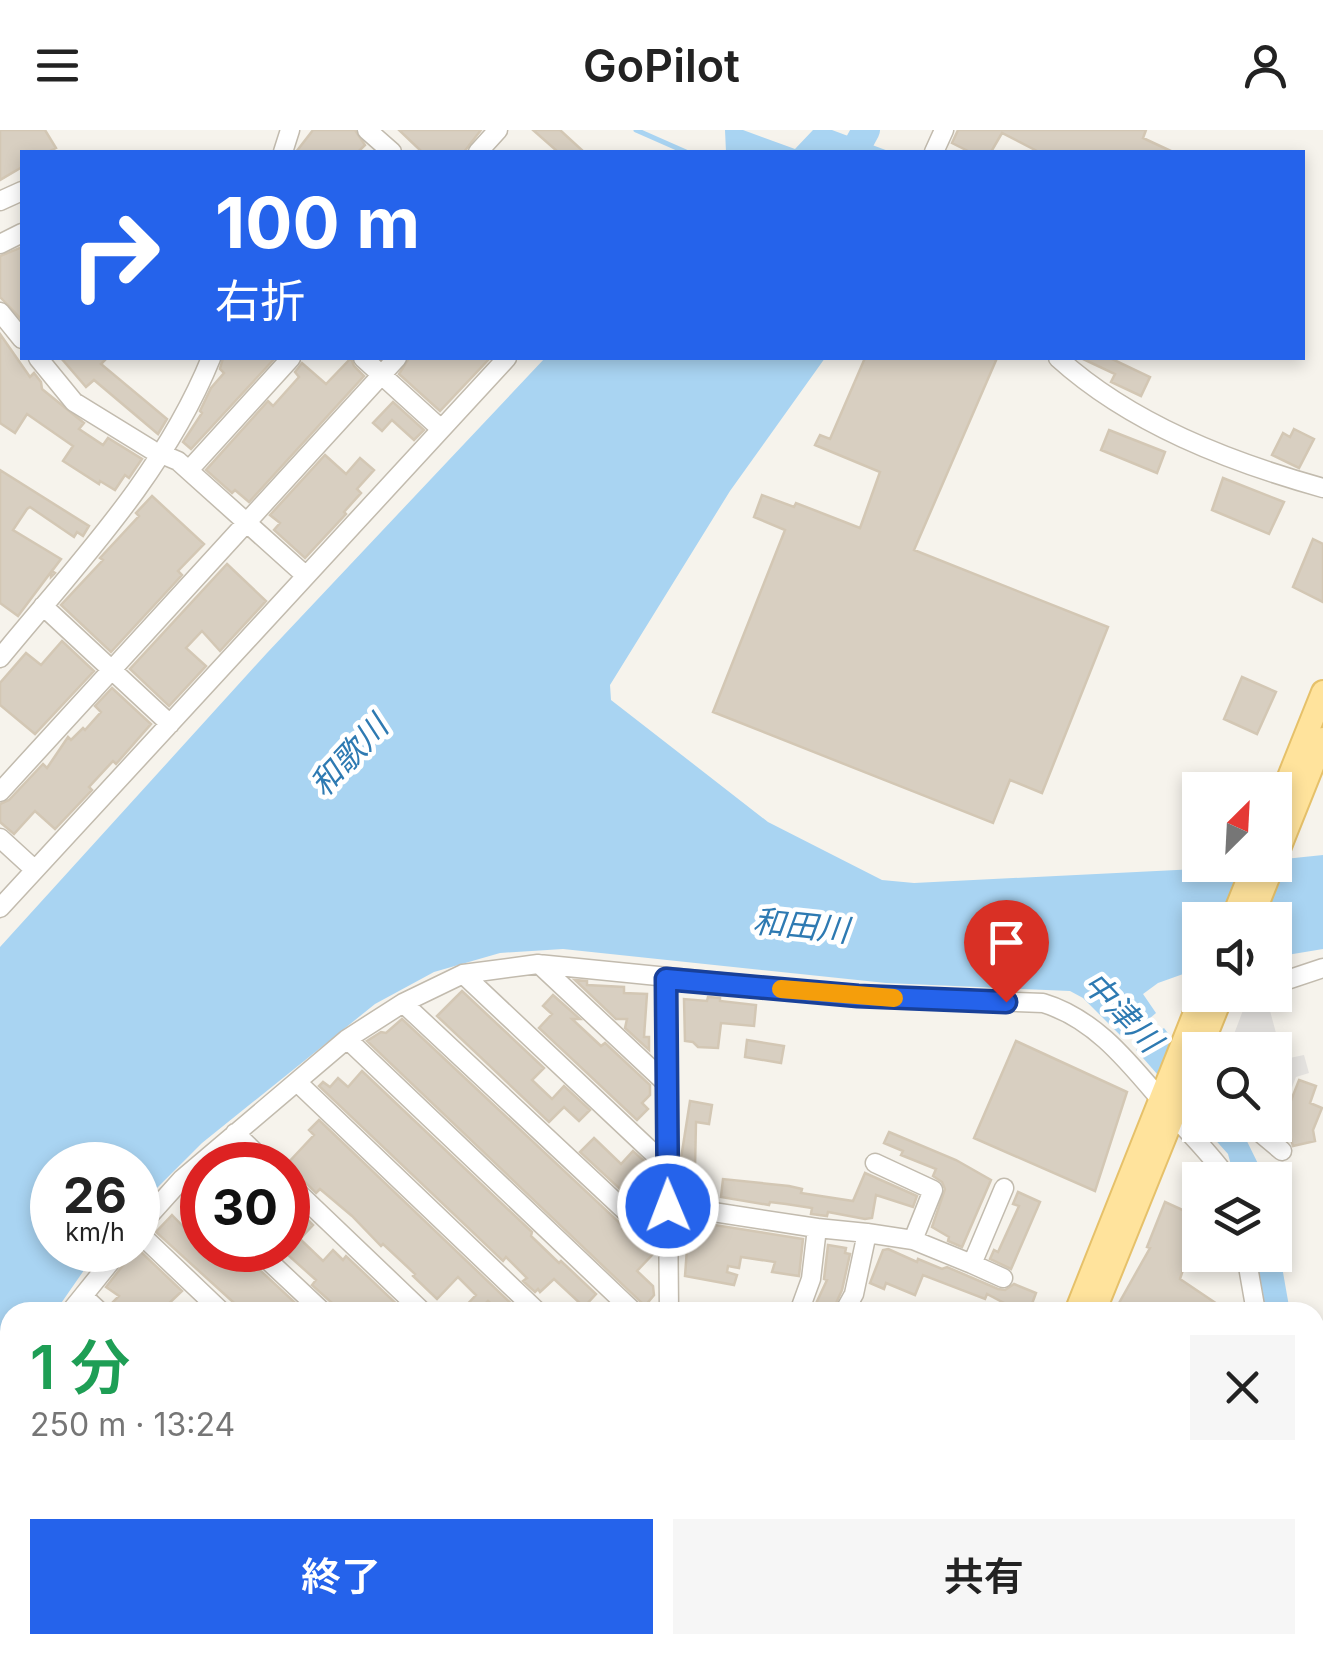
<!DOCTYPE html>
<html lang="ja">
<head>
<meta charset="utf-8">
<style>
	:root { --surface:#fff; --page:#f6f6f6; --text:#222; --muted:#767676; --accent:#2563eb }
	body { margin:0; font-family:Inter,"Noto Sans JP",sans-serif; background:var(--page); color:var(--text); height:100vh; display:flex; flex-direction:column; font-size:38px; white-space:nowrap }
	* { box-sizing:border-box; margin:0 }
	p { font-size:32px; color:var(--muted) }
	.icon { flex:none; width:55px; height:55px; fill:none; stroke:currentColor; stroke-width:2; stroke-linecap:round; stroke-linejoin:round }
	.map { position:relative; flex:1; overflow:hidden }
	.side { position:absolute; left:0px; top:1172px; width:1325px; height:352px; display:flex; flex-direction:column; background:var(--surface); border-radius:30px 30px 0 0; box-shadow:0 5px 15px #0003 }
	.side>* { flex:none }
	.hud { position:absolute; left:20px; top:20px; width:1285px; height:210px; border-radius:0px; box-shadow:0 5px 15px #0003; background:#2563eb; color:#fff; overflow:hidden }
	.needle { width:65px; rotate:24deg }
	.fabs { position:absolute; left:1182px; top:642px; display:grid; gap:20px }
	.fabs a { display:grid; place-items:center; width:110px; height:110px; border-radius:0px; background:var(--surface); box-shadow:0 5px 15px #0003; font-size:50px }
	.speed { position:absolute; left:30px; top:1012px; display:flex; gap:20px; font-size:50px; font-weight:700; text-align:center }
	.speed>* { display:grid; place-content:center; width:130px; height:130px; border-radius:50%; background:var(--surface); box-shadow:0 5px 15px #0003; line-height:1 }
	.speed small { font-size:25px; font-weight:400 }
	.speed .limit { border:15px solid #d22; background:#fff; color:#111 }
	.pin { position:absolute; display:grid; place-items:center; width:85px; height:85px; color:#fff; margin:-102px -42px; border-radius:50% 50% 50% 0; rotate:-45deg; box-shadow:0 0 10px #0007 }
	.pin .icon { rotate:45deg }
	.me { position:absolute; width:110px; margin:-55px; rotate:359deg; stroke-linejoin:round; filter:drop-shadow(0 0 8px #0008) }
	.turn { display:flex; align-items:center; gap:35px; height:210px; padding:0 30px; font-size:45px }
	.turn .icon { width:130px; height:130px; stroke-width:2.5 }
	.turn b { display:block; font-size:70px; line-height:85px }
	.round { display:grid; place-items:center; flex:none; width:105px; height:105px; border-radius:0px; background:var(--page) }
	.overview { display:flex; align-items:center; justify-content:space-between; height:170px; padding:0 30px }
	h1 { font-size:60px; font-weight:600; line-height:75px; color:#1e9e55 }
	.button { display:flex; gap:20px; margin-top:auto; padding:20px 30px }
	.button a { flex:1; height:115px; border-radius:0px; background:var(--accent); color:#fff; font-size:40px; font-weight:600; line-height:115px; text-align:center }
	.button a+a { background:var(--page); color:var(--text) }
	header { display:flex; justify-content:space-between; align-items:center; height:130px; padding:0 30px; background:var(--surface); font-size:45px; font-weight:600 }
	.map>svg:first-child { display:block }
	.education { fill:#efe8d6 }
	.parking { fill:#e5e3e0 }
	.water { fill:#a9d4f2 }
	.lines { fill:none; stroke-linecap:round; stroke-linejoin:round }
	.stream { stroke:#a9d4f2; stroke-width:5 }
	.river { stroke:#a9d4f2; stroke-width:28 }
	.building { fill:#d8cfc1; stroke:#d3c7b4; stroke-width:2.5 }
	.minor-casing { stroke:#c2bbae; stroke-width:21 }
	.major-casing { stroke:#e6c16a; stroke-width:26 }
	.minor { stroke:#fff; stroke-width:18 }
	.major { stroke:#ffe39c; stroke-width:22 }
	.route-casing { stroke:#184099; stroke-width:25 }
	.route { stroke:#2563eb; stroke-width:18 }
	.slow { stroke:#f59e0b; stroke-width:18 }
	.labels { text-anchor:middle; stroke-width:9; stroke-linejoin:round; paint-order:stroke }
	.water-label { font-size:32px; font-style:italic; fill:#2e7ab2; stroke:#fff }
</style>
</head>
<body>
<header><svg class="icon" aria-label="menu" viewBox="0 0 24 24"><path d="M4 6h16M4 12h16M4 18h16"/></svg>GoPilot<svg class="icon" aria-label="person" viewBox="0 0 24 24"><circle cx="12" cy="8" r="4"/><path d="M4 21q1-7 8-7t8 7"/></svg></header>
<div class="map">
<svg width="1323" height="1524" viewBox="0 0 1323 1524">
	<rect width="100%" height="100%" fill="#f6f3ec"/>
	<path class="education" d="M10,1443v72h195l6,9h-211v-78z"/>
	<path class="parking" d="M1245,875l24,2 7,26 -9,3 3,14h-42z
		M1304,925l5,18 -13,4 -17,45 -4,1v-62z"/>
	<path class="water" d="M725,0h18l52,19 18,-19h19l59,22h-165z
		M545,228h280l-95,133 -120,194 1,15 157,122 114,58 32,3 361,-18v-5l48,-5v94l-48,8v-37h-75v48l-42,15 -15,11 13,19 -7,6 7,14 8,-5 36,47v48l-64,-73 5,-5 -9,-14 -10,6 -39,-39 -13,-7 -184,-8 -323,-34 -63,4 -66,19 -59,32 -173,139 -64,64v-42h-86v85h46l-43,62h-45v77l-10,17v-459l267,-294z
		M1202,995h37l27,55h-31l-7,-26z
		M1275,1097l15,85h-25l-10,-57h20z
		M1315,1322l8,44v158h-3l2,-13 -7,-35z"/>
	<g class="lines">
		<path class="stream" d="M636,0l50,22"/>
		<path class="river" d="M854,22l12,-22"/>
	</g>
	<path class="building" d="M0,0h45l11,18 -8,4h-26v15l-22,13z
		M313,0h42l10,15 -7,7h-62z
		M399,0h82l-17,22h-42z
		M533,0h27l24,22h-26z
		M958,0h188l-3,8 30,14h-134l-37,-19 -11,19h-21l-18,-9z
		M22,117v73l-22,-23v-41z
		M0,204l30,43 4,-4 7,9 1,7 42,34 -5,6 24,16 5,-7 34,21 -13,19 -4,-3 -10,15 -15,-9 -1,3 -36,-23 10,-15 -46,-32 -12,19 -15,-10z
		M61,228h46l-6,6 66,55 -9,15 -64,-54 -8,7z
		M223,228h52l-84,91 -8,-7 19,-29 -2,-2 11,-23 13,-15 -4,-4z
		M351,228l3,8 10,10 -115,126 -14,-12 -3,3 -26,-23 62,-69 5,5 26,-29 -4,-5 7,-9 24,21z
		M409,228h81l-50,53 -41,-37z
		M865,228h132l-83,192 194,77 -66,166 -32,-13 -17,43 -280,-111 72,-182 -31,-13 8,-22 32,12 2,-4 64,25 20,-56 -65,-27 5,-10 10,4z
		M1081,228h29l40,19 -9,19 -30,-14 4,-8z
		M393,272l31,28 -10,10 -22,-20 -10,11 -9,-8z
		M1294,299l20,10 -15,29 -27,-13 11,-22 7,4z
		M1109,300l56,22 -8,21 -56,-23z
		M325,325l21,19 14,-16 14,12 -17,19 4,4 -17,19 2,2 -41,44 -31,-28 6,-7 -10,-8z
		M0,340l89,56 -6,10 -6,-4 -3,5 -44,-30 -3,2 -14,21 48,29 -9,12 3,2 -4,4v-5l-33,44 -18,-13z
		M1223,348l61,24 -15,32 -57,-24z
		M152,366l52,48 -26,27 4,4 -71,77 -50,-47 42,-45 -3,-2 39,-42 -3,-3z
		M1313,409l10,5v58l-30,-15z
		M227,434l39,37 -46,50 -18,-20 -16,17 20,18 -37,40 -39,-37z
		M62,511l32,30 -59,63 -35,-29v-22l26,-30 15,12z
		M1242,547l34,15 -19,42 -33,-15z
		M112,558l39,36 -35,40 -3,-3 -24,26 3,3 -37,39 -20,-18 -21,23 -14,-12v-18l9,-4 34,-36 4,4 21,-31 3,3 12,-12 2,2 16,-18 -6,-6z
		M575,850l12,1v4l37,2v6l23,1 -3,43h5v13l-24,-22 2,-9h-11z
		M462,861l82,77 -12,12 20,19 12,-13 26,24 -11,11 -15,-14 -15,15 -112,-106z
		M553,865l27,24h-8l29,27 4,-3 45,42v10l-8,8 6,6 -11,11 -98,-92 13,-14 -9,-8z
		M708,867l12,1v3l36,4 -2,21 -33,-3 -3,25 -20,-1 -5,-5 -8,-1 -1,-42 23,2z
		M402,889l222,208 -2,2 20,20 3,-3 8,8 -16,17 16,15 1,9 -9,11 -278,-265 14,-9 5,1z
		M747,910l37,6 -3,17 -36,-6z
		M1016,911l111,51 -32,99 -121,-53z
		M362,941l170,161 -1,4 28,27 2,-2 35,33 -12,13 -30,-28 -14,13 -2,-3 -3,3 -12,-11 4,-3 -21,-21 -3,4 -184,-175 4,-4 7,5 8,-9 10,9z
		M1299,950l17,6 -6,17 12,5 -9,22 2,11 -22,5 -8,-30z
		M690,971l22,4 -3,19 -13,-2 -1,46 -15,-3z
		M319,990l201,192h-20l-12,-11 -11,11h-17l16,-17 -18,-18 -21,22 -24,-23 2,-2 -32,-30 -2,2 -29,-30 -32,-27 -4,4 -20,-20 -8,-2 -2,-6 28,-30 -5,-5z
		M889,1002l67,28 35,20 -29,67 -14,-6 1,-4 -17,-10 13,-38 -3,-7 -9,-6 3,-7 -35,-14 2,-4 -19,-8z
		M594,1008l27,26 12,-13 18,16 -6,7 -6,-4 -18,20 -41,-38z
		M865,1043l52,23 -4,11 -37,-12 -4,23 -7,1 -37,-7 -1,4 -16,-2 1,-6 -26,-4 -16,-2 -1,3 -48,-8 2,-18 66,7 13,3 -1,4 52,8z
		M1018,1062l22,10 -29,67 -21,-10 4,-9 4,2 21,-46 -6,-2z
		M288,1070l25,25 -13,14 23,22 10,-11 10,10 3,-4 59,56h-21l-7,-7 -7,7h-28l-30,-27 4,-5 -28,-25z
		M1165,1072l35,16 -20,61 49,33h-115l36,-64 -3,-1z
		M172,1085l30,31v4h42l4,9 57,53h-61l-88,-80z
		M689,1091l114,18 -4,37 -27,-4 3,-10 -34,-5 -2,11 -11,-2 -1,6 10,3 -3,10 -49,-9z
		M828,1115l18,3 -1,5 5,1 -8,36 -10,22h-20l15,-32 -3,-1z
		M888,1119l29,13 1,-3 24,10 5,-2 51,22 7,1 9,-6 22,9 -7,19h-8l-34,-18 -2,5 -62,-24 -8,20 -29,-12 -2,6 -14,-6 13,-33z
		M139,1120l43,41 -22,21h-25l-8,-7 -7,7h-4l-6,-7 9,-9 -13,-9 25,-32z"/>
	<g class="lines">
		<defs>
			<path id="minor" d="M367,0l25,22
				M283,22l7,-22
				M478,22l20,-22
				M934,22l10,-22
				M0,71l22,-10
				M0,114l22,-11
				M0,182l22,27
				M38,228l36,44 78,48 26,11 127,114
				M363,228l78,71
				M1058,228c73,66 172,104 265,130
				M189,340l102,-112
				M43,476l127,118
				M0,528c79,-96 164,-184 211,-300
				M0,662l397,-434
				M0,708l35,32
				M0,778l507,-550
				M539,834l128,120
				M463,844l188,177 16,12
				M666,849l3,333
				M1275,854l48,-16
				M403,873l265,248
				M347,909l287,273
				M297,952l241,230
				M1251,995l31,26
				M235,1003l33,32
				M875,1033l58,27 -20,50 59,24
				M182,1049l20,19
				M288,1053l135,129
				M668,1075l149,23
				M138,1098l44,-49 165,-140 56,-36 60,-29 75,-10 320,32 185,7c57,17 92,68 130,111 19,23 39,41 56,66
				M138,1102l84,80
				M257,1120l66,62
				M1246,1125l10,57
				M1003,1148l-31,-14 32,-76
				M83,1166l17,16
				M70,1182l50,-62
				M799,1182l12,-33 6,-51 50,5
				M844,1182l10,-18 13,-61 46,7
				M0,1310l10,-18
				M0,1443l10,-5
				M211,1515l7,9
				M505,1515l5,9
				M860,1515l6,3 20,-3
				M1123,1515l13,9
				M1308,1524l2,-9"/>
			<path id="major" d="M1275,682l48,-120
				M1275,729l48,-120
				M1232,790l22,-55
				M1251,790l22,-55
				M1076,1182l126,-317
				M1094,1182l128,-317
				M940,1524l3,-9
				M959,1524l4,-9"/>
		</defs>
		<use href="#minor" class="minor-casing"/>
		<use href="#major" class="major-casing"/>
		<use href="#minor" class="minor"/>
		<use href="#major" class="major"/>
	</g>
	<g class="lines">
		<defs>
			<path id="route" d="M668,1076l-2,-227 192,17 148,6"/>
		</defs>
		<use href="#route" class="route-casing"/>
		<use href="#route" class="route"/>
		<path class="slow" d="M781,859l113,9"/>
	</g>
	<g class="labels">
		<g class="water-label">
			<text transform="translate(349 626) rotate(-47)" y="11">和歌川</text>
			<text transform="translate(801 796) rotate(6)" y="11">和田川</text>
			<text transform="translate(1122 882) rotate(46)" y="11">中津川</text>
		</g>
	</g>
</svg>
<div class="fabs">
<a><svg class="needle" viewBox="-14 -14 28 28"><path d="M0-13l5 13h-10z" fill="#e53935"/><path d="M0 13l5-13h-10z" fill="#767676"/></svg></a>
<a><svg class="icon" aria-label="sound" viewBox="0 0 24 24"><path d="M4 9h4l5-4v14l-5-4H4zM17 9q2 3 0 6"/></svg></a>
<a><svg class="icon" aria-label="search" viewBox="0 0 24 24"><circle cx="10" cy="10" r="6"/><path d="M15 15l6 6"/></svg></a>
<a><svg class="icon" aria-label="layers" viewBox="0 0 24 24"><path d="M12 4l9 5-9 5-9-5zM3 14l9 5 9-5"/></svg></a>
</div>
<div class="speed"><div>26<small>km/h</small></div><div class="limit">30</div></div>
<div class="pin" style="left:1006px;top:872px;background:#d93025"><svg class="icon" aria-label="arrive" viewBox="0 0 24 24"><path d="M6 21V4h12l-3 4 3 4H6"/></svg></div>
<svg class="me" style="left:668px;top:1076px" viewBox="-20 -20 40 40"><circle r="17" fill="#2563eb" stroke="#fff" stroke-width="3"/><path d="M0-11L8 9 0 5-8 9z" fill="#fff"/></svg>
<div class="hud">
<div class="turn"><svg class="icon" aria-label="right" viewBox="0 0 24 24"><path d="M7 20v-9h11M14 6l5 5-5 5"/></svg><div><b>100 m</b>右折</div></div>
</div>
<section class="side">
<div class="overview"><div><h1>1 分</h1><p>250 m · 13:24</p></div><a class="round"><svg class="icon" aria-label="close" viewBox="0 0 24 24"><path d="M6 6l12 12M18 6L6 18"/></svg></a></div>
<div class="button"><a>終了</a><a>共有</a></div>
</section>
</div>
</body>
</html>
